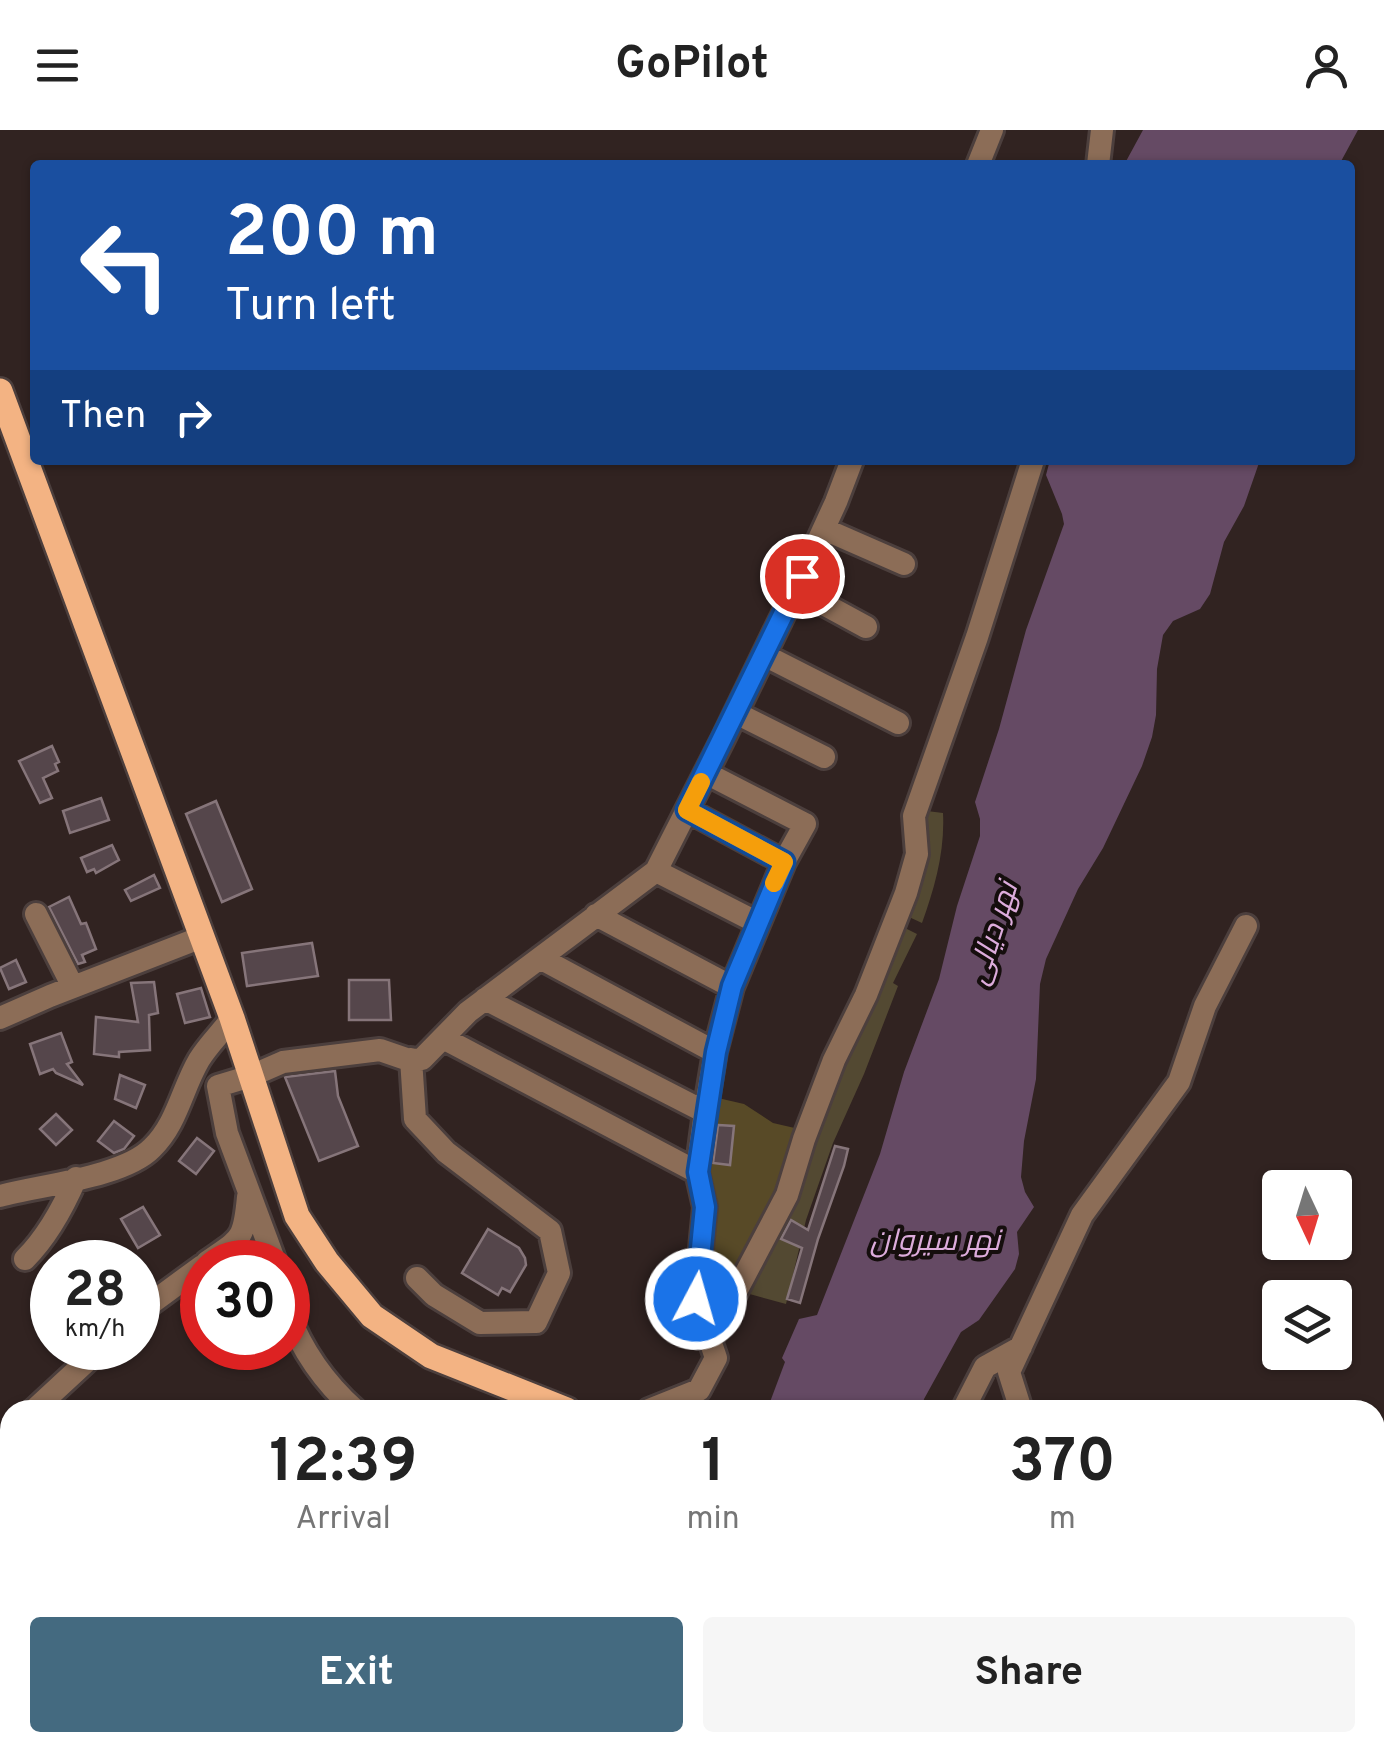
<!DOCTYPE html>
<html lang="en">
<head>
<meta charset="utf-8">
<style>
	:root { --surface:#fff; --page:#f6f6f6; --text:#222; --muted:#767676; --accent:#446a80 }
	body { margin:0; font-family:Overpass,Cairo,sans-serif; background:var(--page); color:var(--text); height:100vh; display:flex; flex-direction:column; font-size:38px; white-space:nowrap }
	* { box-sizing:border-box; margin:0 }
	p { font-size:32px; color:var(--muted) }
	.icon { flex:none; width:55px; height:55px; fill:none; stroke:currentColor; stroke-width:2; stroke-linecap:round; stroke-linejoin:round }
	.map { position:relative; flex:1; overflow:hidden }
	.side { position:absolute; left:0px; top:1270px; width:1385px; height:352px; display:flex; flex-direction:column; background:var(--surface); border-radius:30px 30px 0 0; box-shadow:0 2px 8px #0004 }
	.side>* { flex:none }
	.top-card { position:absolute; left:30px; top:30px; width:1325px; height:305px; border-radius:10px; box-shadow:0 2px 8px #0004; background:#1a4fa0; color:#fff; overflow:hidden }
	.needle { width:65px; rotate:176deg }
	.buttons { position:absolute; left:1262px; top:1040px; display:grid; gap:20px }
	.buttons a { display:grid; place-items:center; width:90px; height:90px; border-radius:10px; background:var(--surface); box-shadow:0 2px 8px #0004; font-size:50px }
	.speed { position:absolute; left:30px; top:1110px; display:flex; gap:20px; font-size:50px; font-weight:700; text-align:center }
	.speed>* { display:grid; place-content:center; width:130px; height:130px; border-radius:50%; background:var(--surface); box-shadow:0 2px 8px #0004; line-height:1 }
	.speed small { font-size:25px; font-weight:400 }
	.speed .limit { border:15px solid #d22; background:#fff; color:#111 }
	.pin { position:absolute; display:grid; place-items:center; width:85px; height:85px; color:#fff; margin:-42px; border:5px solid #fff; border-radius:50%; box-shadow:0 2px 10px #0007 }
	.me { position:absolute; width:110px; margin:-55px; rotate:6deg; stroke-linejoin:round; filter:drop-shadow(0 0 8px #0008) }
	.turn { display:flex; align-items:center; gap:35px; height:210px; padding:0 30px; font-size:45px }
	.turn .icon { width:130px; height:130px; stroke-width:2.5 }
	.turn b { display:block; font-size:70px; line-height:85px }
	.then { display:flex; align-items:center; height:95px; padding:0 30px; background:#0003; gap:20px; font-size:38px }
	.eta { display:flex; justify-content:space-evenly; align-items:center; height:170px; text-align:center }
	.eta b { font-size:60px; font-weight:700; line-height:70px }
	.cta { display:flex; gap:20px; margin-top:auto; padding:20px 30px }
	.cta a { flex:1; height:115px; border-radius:10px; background:var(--accent); color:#fff; font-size:40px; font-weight:700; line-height:115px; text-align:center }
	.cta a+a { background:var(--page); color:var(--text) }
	header { display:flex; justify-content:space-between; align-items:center; height:130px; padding:0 30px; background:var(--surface); font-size:45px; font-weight:700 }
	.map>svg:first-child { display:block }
	.green { fill:#534932 }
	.forest { fill:#584a27 }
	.water { fill:#654a64 }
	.building { fill:#55464b; stroke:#86757a; stroke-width:2.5 }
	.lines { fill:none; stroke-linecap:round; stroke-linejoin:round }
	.minor-casing { stroke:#4c3f3d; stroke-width:28 }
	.major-casing { stroke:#4c3f3d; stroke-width:30 }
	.minor { stroke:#8c6d57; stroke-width:22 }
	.major { stroke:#f3b383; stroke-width:25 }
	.route-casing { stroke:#114b97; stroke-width:25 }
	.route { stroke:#1a73e8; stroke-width:18 }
	.slow { stroke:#f59e0b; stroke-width:18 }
	.labels { text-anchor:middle; stroke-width:8; stroke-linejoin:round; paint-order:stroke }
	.water-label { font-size:30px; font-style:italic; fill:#ddacdc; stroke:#150e0d }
</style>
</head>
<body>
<header><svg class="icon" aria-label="menu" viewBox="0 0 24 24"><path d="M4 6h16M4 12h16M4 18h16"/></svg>GoPilot<svg class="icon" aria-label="person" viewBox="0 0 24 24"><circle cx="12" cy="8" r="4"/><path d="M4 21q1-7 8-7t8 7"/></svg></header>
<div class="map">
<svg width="1384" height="1622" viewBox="0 0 1384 1622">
	<rect width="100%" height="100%" fill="#312321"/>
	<path class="green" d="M927,681l16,2c2,38 -8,74 -21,110l-13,-6 19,-90z
		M903,797l14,7 -24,49 5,3 -34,88 -31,69 -27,77 -20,84 -40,-11 13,-19 18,-34 29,-67 9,-38 19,-49 26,-49z"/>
	<path class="forest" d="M718,968l26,6 29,19 26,6 -30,81 -46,87c-6,-9 -14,-18 -15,-29 -2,-15 6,-33 6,-48 0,-19 -7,-40 -5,-57l21,2 4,-39 -21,-1z
		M763,1613h98l-2,9h-101z"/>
	<path class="water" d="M1143,0h215l-19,35h-215z
		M1050,330h210l-16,46 -20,36 -14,52 -10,15 -27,12 -10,14 -6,34 -1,46 -4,22 -10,29 -39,82 -25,41 -32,70 -6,25 -4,95 -12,62 -3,36 4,15 9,15 -17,25 2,22 -4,15 -36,51 -18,12 -37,67 -2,11h-155l18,-48 -3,-4 17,-39 18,-4 63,-161 24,-82 35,-93 18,-73 23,-70v-17l-5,-17 24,-73 27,-99 38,-106 -2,-10 -16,-39z
		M571,1613v-1l175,1 -5,9h-176z"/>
	<path class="building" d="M52,616l7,16 -4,2 3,7 -15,7 9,20 -12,5 -21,-42z
		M101,668l8,22 -39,13 -7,-22z
		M216,671l36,88 -30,13 -36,-88z
		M112,715l7,15 -23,13 -2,-4 -7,3 -6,-14z
		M154,745l6,13 -29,13 -6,-11z
		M69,767l12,27 5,-1 10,26 -14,6 3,7 -7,2 -29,-57z
		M312,813l6,33 -71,10 -5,-33z
		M16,830l10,22 -17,7 -9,-21z
		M349,850h40l2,40h-42z
		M154,852l4,31 -9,2 1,35 -31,2v5l-25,-3 2,-37 42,5 -7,-39z
		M201,858l9,29 -25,6 -8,-29z
		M61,903l11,29 -5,2 16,21 -27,-12 -3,-4 -13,5 -10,-30z
		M335,941l3,25 20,50 -39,15 -34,-84z
		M120,945l25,10 -9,23 -21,-9z
		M56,984l16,16 -16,15 -16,-16z
		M114,991l20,15 -10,13 -10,4 -16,-12z
		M718,995l16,1 -4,39 -17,-2z
		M197,1008l17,13 -18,23 -17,-13z
		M835,1016l13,3 -4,17 -26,73 -18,64 -13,-4 15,-51 -21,-9 10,-19 17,10z
		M143,1077l17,28 -22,13 -17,-29z
		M488,1099l31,19 6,10 1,7 -16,27 -8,-4 -4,7 -36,-22z"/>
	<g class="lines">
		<defs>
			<path id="minor" d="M978,35l14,-35
				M1098,35l4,-35
				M824,399l80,35
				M796,459l70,38
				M764,525l134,68
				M736,583l88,44
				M687,680l97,52
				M656,741l102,52
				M36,784l37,73
				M596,785l136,72
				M540,828l175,94
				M485,869l220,113
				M0,888l50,-22 152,-59
				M443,908l254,134
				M411,929l4,60 31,33 104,79 9,42 -23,49 -56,1 -46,-28 -17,-17
				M0,1066c41,-11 124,-19 152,-48 25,-24 30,-59 47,-88 9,-15 23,-28 33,-42
				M25,1129c23,-23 38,-51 51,-81
				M207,1132c34,-24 37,-21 41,-65
				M275,1132l-48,-129 -9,-47 33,-10 32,-14 97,-12 29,10 13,-1 46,-47 188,-141 67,-132 79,-163 34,-74 16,-42
				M138,1183l64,-47
				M288,1183c14,38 37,70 67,97
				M710,1211l77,-146 17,-56 30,-79 32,-65 40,-102 11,-39 -3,-38 63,-179 56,-177
				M34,1280l67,-62
				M649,1280l50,-20 17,-32 -20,-59 9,-92 -8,-35 8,-60 10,-60 17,-65 52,-125 21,-38 -99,-51
				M963,1280l22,-43 36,-20
				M1021,1280l-12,-38 73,-157 97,-133 26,-76 41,-80
				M866,1622l3,-10"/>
			<path id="major" d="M0,261l232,627 65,198 30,46 45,54 59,40 136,54
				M1276,1612l5,10"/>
		</defs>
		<use href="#minor" class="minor-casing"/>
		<use href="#major" class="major-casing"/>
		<use href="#minor" class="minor"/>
		<use href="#major" class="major"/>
	</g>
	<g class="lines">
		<defs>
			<path id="route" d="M696,1169l9,-92 -7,-35 18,-120 16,-66 52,-124 -97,-52 115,-234"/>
		</defs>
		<use href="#route" class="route-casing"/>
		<use href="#route" class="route"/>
		<path class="slow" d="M701,652l-14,28 97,52 -10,21"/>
	</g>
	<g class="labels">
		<g class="water-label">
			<text transform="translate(992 803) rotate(-72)" y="10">نهر ديالى</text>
			<text x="935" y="1120">نهر سیروان</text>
		</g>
	</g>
</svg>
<div class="buttons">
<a><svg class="needle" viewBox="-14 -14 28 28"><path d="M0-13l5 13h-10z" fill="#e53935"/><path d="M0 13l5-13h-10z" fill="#767676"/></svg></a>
<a><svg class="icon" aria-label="layers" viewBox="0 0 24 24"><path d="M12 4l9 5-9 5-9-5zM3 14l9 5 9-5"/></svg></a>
</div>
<div class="speed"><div>28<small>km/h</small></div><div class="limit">30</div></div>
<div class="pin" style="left:802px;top:446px;background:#d93025"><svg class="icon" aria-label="arrive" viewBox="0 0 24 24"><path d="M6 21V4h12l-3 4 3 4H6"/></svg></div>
<svg class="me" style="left:696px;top:1169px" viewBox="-20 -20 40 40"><circle r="17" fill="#1a73e8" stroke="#fff" stroke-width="3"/><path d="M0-11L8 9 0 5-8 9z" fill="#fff"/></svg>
<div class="top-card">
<div class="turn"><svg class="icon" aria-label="left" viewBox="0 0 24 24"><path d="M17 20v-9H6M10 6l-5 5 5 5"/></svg><div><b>200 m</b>Turn left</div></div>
<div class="then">Then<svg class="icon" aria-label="right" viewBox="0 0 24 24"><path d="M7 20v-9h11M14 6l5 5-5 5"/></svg></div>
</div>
<section class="side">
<div class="eta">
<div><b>12:39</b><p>Arrival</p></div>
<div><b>1</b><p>min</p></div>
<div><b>370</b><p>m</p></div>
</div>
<div class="cta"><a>Exit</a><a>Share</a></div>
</section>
</div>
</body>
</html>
